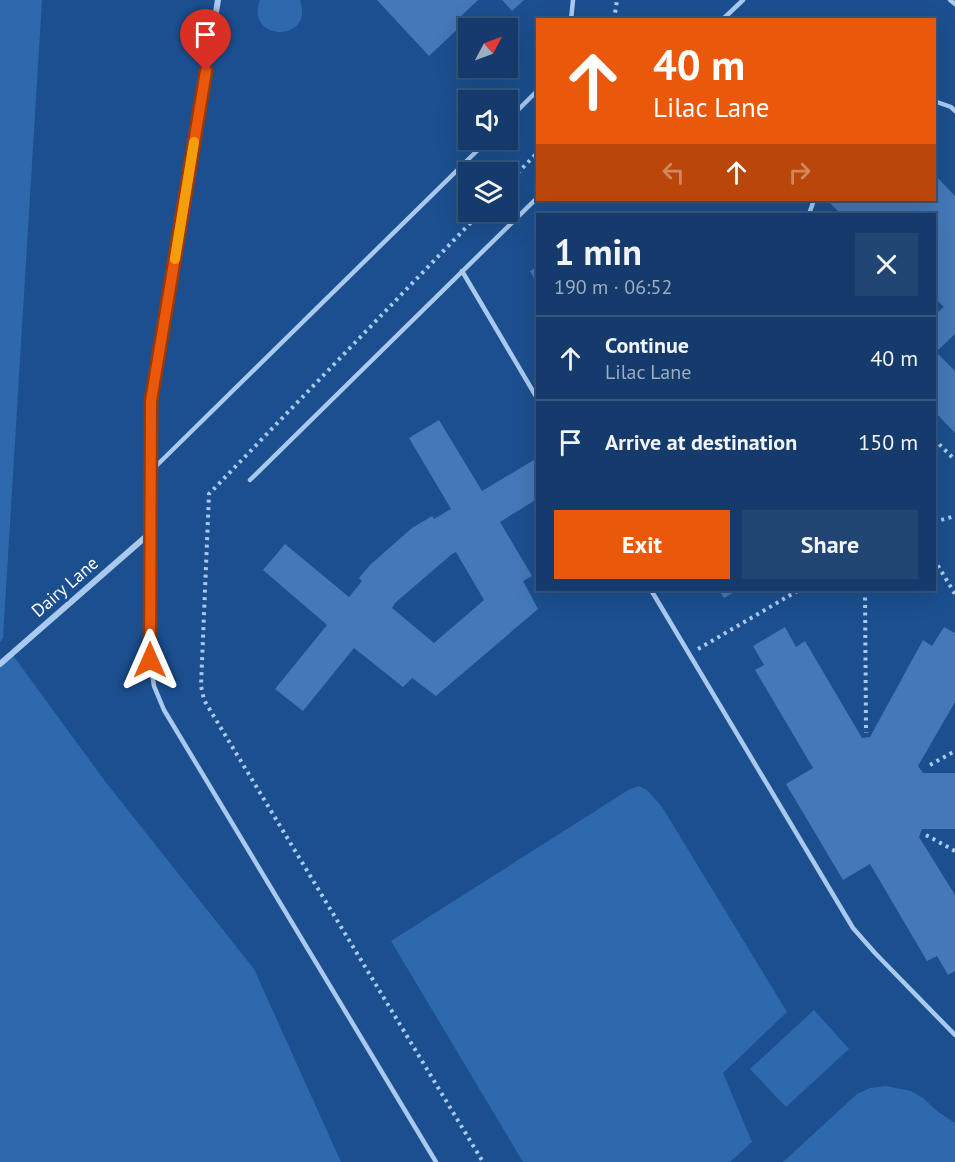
<!DOCTYPE html>
<html lang="en">
<head>
<meta charset="utf-8">
<style>
	:root { --surface:#143b6b; --page:#214673; --text:#f1f3f6; --muted:#9dadc1; --line:#33557e; --accent:#ea580c }
	body { margin:0; font-family:"PT Sans",sans-serif; background:var(--page); color:var(--text); height:100vh; display:flex; flex-direction:column; font-size:22px; white-space:nowrap }
	* { box-sizing:border-box; margin:0 }
	p { font-size:20px; color:var(--muted) }
	.icon { flex:none; width:33px; height:33px; fill:none; stroke:currentColor; stroke-width:2; stroke-linecap:round; stroke-linejoin:round }
	.map { position:relative; flex:1; overflow:hidden }
	.side { position:absolute; left:536px; top:213px; width:400px; height:378px; display:flex; flex-direction:column; background:var(--surface); border-radius:0px; box-shadow:0 6px 24px #0002,0 0 0 2px var(--line) }
	.side>* { flex:none }
	.top-card { position:absolute; left:536px; top:18px; width:400px; height:183px; border-radius:0px; box-shadow:0 6px 24px #0002,0 0 0 2px var(--line); background:#ea580c; color:#fff; overflow:hidden }
	.needle { width:39px; rotate:49deg }
	.tools { position:absolute; left:458px; top:18px; display:grid; gap:12px }
	.tools a { display:grid; place-items:center; width:60px; height:60px; border-radius:0px; background:var(--surface); box-shadow:0 6px 24px #0002,0 0 0 2px var(--line); font-size:30px }
	.pin { position:absolute; display:grid; place-items:center; width:51px; height:51px; color:#fff; margin:-62px -26px; border-radius:50% 50% 50% 0; rotate:-45deg; box-shadow:0 0 6px #0007 }
	.pin .icon { rotate:45deg }
	.me { position:absolute; width:66px; margin:-33px; rotate:0deg; stroke-linejoin:round; filter:drop-shadow(0 0 4px #0008) }
	.turn { display:flex; align-items:center; gap:21px; height:126px; padding:0 18px; font-size:27px }
	.turn .icon { width:78px; height:78px; stroke-width:2.5 }
	.turn b { display:block; font-size:42px; line-height:51px }
	.lanes { display:flex; align-items:center; height:57px; padding:0 18px; background:#0003; justify-content:center; gap:30px; direction:ltr }
	.lanes .off { opacity:.35 }
	.round { display:grid; place-items:center; flex:none; width:63px; height:63px; border-radius:0px; background:var(--page) }
	.overview { display:flex; align-items:center; justify-content:space-between; height:102px; padding:0 18px }
	h1 { font-size:36px; font-weight:800; line-height:45px }
	.button { display:flex; gap:12px; margin-top:auto; padding:12px 18px }
	.button a { flex:1; height:69px; border-radius:0px; background:var(--accent); color:#fff; font-size:24px; font-weight:800; line-height:69px; text-align:center }
	.button a+a { background:var(--page); color:var(--text) }
	ul { padding:0; list-style:none }
	li { display:flex; align-items:center; gap:18px; height:84px; padding:0 18px; border-top:2px solid var(--line) }
	li div { flex:1 }
	li b { display:block; font-size:22px }
	li em { font-style:normal }
	.map>svg:first-child { display:block }
	.green { fill:#2e69ad }
	.building { fill:#4478b7; fill-rule:evenodd }
	.lines { fill:none; stroke-linecap:round; stroke-linejoin:round }
	.path { stroke:#a9c9ee; stroke-width:4; stroke-dasharray:3 4.5; stroke-linecap:butt }
	.lane { stroke:#a9c9ee; stroke-width:4.5 }
	.street { stroke:#a9c9ee; stroke-width:6 }
	.route-casing { stroke:#983908; stroke-width:15 }
	.route { stroke:#ea580c; stroke-width:10 }
	.slow { stroke:#f59e0b; stroke-width:10 }
	.labels { text-anchor:middle; stroke-width:6; stroke-linejoin:round; paint-order:stroke }
	.street-label { font-size:18px; fill:#fff; stroke:#1b4f8f }
</style>
</head>
<body>
<div class="map">
<svg width="955" height="1162" viewBox="0 0 955 1162">
	<rect width="100%" height="100%" fill="#1b4f8f"/>
	<path class="green" d="M0,0h42l-39,638 -3,4z
		M260,0h40c15,44 -56,41 -40,0z
		M12,654l92,126 150,189 87,193h-341v-498z
		M639,786l8,4 15,17 125,205 -64,61 29,69 -22,20h-207l-132,-221 239,-152z
		M814,1010l35,39 -63,58 -36,-38z
		M886,1086l25,5 12,7 14,13 18,12v39h-172l74,-68 13,-6z"/>
	<path class="building" d="M377,0h101l-20,19 5,5 -34,32z
		M502,0h22l-12,11z
		M934,174l21,22v138l-19,18 19,19v62l-21,-22v-96l10,-8 -10,-10v-83h-93l-14,-14h107z
		M537,267v17l-7,-13z
		M439,420l43,71 55,-33v41l-37,23 32,54 -9,5 15,28 -102,87 -24,-18 -9,9 -49,-39 -51,63 -28,-22 52,-64 -64,-55 22,-26 64,53 13,-16 -3,-3 11,-13 42,-37 20,-12 2,3 17,-10 -42,-71zM456,552l28,48 -50,43 -42,-35 3,-5 57,-49z
		M719,590h19l-14,8z
		M785,627l11,20 9,-6 57,97 8,-1 53,-97 9,6 12,-19 11,6v69l-37,64 5,7h32v56h-33l-3,8 36,58v76l-7,4 -11,-19 -10,5 -57,-97 -27,16 -57,-96 27,-16 -58,-98 9,-5 -11,-19z"/>
	<g class="lines">
		<path class="path" d="M614,20l3,-20
			M507,184l30,-31
			M481,212l-272,282 -8,192 3,14 279,462
			M934,439l21,21
			M934,522l21,-6
			M934,559l21,35
			M865,590l1,143
			M698,649l101,-59
			M930,765l25,-14
			M926,835l29,16"/>
		<path class="lane" d="M950,0l5,4
			M571,20l2,-20
			M722,20l21,-20
			M934,101l17,6 4,4
			M507,121l30,-30
			M809,214l5,-14
			M462,271l75,127
			M150,472l338,-332
			M250,480l287,-282
			M150,533v127l4,26 10,24 272,452
			M651,590l202,338 22,25 80,82"/>
		<path class="street" d="M0,664l150,-131 1,-132 67,-401"/>
	</g>
	<g class="lines">
		<defs>
			<path id="route" d="M150,660l1,-259 55,-330"/>
		</defs>
		<use href="#route" class="route-casing"/>
		<use href="#route" class="route"/>
		<path class="slow" d="M175,259l19,-117"/>
	</g>
	<g class="labels">
		<g class="street-label">
			<text transform="translate(65 587) rotate(-41)" y="6">Dairy Lane</text>
		</g>
	</g>
</svg>
<div class="tools">
<a><svg class="needle" viewBox="-14 -14 28 28"><path d="M0-13l5 13h-10z" fill="#e53935"/><path d="M0 13l5-13h-10z" fill="#9dadc1"/></svg></a>
<a><svg class="icon" aria-label="sound" viewBox="0 0 24 24"><path d="M4 9h4l5-4v14l-5-4H4zM17 9q2 3 0 6"/></svg></a>
<a><svg class="icon" aria-label="layers" viewBox="0 0 24 24"><path d="M12 4l9 5-9 5-9-5zM3 14l9 5 9-5"/></svg></a>
</div>
<div class="pin" style="left:206px;top:71px;background:#d93025"><svg class="icon" aria-label="arrive" viewBox="0 0 24 24"><path d="M6 21V4h12l-3 4 3 4H6"/></svg></div>
<svg class="me" style="left:150px;top:660px" viewBox="-20 -20 40 40"><path d="M0-17L14 15 0 8-14 15z" fill="#ea580c" stroke="#fff" stroke-width="4"/></svg>
<div class="top-card">
<div class="turn"><svg class="icon" aria-label="ahead" viewBox="0 0 24 24"><path d="M12 20V5M6 11l6-6 6 6"/></svg><div><b>40 m</b>Lilac Lane</div></div>
<div class="lanes"><svg class="icon off" aria-label="left" viewBox="0 0 24 24"><path d="M17 20v-9H6M10 6l-5 5 5 5"/></svg><svg class="icon" aria-label="ahead" viewBox="0 0 24 24"><path d="M12 20V5M6 11l6-6 6 6"/></svg><svg class="icon off" aria-label="right" viewBox="0 0 24 24"><path d="M7 20v-9h11M14 6l5 5-5 5"/></svg></div>
</div>
<section class="side">
<div class="overview"><div><h1>1 min</h1><p>190 m · 06:52</p></div><a class="round"><svg class="icon" aria-label="close" viewBox="0 0 24 24"><path d="M6 6l12 12M18 6L6 18"/></svg></a></div>
<ul>
<li><svg class="icon" aria-label="ahead" viewBox="0 0 24 24"><path d="M12 20V5M6 11l6-6 6 6"/></svg><div><b>Continue</b><p>Lilac Lane</p></div><em>40 m</em></li>
<li><svg class="icon" aria-label="arrive" viewBox="0 0 24 24"><path d="M6 21V4h12l-3 4 3 4H6"/></svg><div><b>Arrive at destination</b></div><em>150 m</em></li>
</ul>
<div class="button"><a>Exit</a><a>Share</a></div>
</section>
</div>
</body>
</html>
